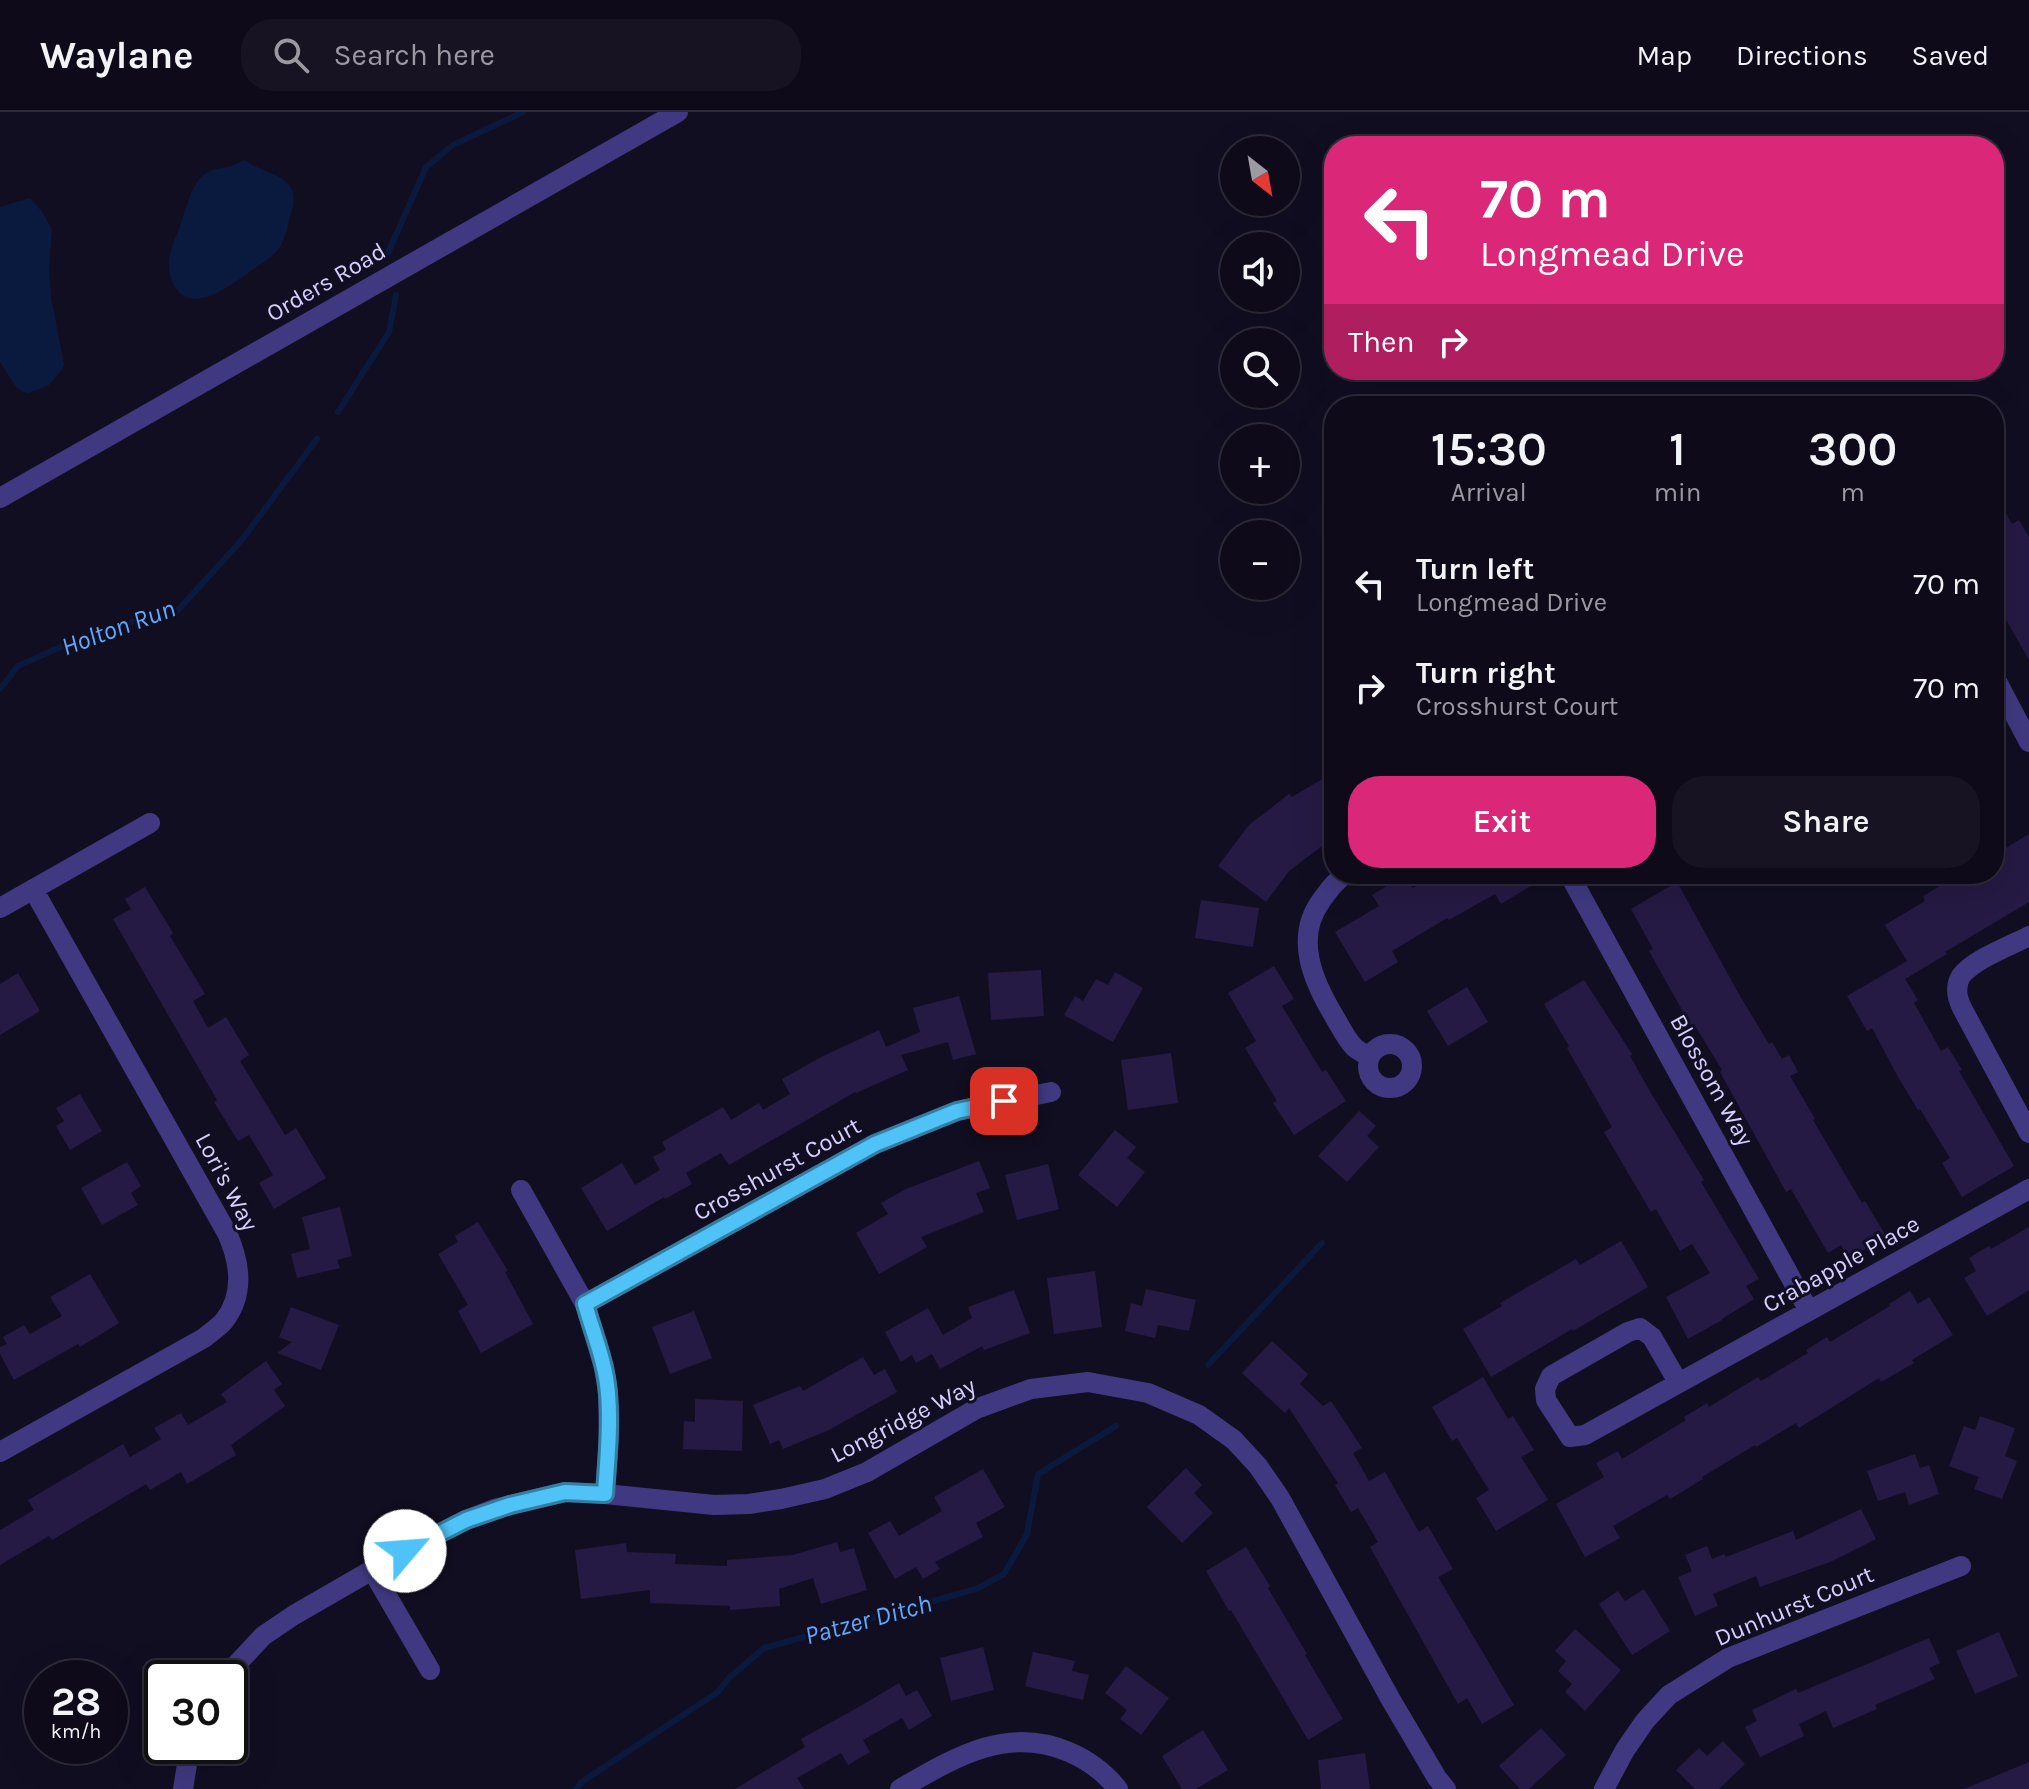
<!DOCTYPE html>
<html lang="en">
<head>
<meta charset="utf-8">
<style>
	:root { --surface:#0e0a1a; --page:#171323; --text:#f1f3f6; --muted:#9b9aa2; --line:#2e2b39; --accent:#db2777 }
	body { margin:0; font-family:Karla,sans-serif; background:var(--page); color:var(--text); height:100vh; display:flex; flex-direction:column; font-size:30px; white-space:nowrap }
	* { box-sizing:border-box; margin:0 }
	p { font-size:26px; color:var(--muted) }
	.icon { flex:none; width:44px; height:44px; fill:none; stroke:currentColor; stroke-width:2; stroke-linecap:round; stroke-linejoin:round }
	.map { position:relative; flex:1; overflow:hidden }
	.details { position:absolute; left:1324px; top:284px; width:680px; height:488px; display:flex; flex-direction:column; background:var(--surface); border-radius:32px; box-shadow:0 8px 32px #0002,0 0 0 2px var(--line) }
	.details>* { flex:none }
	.banner { position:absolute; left:1324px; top:24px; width:680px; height:244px; border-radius:32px; box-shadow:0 8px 32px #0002,0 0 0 2px var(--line); background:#db2777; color:#fff; overflow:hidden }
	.needle { width:52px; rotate:149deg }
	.tools { position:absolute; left:1220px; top:24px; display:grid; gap:16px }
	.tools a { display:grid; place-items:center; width:80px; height:80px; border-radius:50%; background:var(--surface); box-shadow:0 8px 32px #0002,0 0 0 2px var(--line); font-size:40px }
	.speed { position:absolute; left:24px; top:1548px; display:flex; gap:16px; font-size:40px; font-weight:700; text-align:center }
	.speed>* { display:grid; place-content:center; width:104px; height:104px; border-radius:50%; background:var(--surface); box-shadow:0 8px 32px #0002,0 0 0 2px var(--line); line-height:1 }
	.speed small { font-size:20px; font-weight:400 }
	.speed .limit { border:4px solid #111; border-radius:12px; background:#fff; color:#111 }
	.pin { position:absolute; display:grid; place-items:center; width:68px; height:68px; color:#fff; margin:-34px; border-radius:16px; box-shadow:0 4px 12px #0006 }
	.me { position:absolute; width:88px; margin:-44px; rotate:63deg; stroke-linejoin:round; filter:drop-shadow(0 0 6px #0008) }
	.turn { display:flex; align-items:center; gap:28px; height:168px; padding:0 24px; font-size:36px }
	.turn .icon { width:104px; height:104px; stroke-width:2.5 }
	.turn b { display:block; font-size:56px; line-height:68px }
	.then { display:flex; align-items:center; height:76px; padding:0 24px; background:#0003; gap:16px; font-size:30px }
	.eta { display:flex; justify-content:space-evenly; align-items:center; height:136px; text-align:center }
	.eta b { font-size:48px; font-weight:600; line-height:56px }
	.action { display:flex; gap:16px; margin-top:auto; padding:16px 24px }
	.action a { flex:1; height:92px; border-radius:32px; background:var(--accent); color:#fff; font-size:32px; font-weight:600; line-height:92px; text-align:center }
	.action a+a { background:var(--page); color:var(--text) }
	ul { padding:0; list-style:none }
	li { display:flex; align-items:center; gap:24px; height:104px; padding:0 24px }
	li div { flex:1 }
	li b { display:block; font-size:30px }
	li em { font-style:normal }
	header { display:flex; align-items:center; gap:48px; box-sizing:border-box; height:112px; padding:0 40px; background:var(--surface); border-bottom:2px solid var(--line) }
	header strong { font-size:38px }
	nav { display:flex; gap:44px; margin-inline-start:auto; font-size:28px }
	.search { width:560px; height:72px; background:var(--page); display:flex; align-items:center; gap:20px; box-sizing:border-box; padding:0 28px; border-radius:32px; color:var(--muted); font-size:30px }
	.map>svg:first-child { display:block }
	.water { fill:#0a1a3f }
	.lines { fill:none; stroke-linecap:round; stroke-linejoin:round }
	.stream { stroke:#0a1a3f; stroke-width:6 }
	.building { fill:#251a43 }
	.minor { stroke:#403981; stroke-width:20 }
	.tertiary { stroke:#403981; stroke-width:20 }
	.route-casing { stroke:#337fa1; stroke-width:20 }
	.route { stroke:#4fc3f7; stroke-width:14 }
	.labels { text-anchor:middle; stroke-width:6; stroke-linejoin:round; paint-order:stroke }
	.street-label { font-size:24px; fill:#d7cfff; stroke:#120e22 }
	.water-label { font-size:26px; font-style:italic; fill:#5daafe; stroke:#120e22 }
</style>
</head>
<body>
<header>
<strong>Waylane</strong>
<div class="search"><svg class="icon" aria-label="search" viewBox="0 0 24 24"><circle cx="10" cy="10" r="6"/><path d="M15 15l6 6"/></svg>Search here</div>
<nav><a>Map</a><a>Directions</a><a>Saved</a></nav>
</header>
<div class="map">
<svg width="2029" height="1677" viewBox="0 0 2029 1677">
	<rect width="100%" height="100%" fill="#120e22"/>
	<path class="water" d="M245,48c13,11 36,12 46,28 5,9 2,20 -1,29 -2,8 -4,17 -7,24 -6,15 -23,23 -35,32 -21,15 -61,45 -76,8 -6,-15 -2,-32 5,-47 9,-20 12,-53 33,-63 6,-3 12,-2 18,-4 6,-2 11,-5 17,-7z
		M30,86l13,15 9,17 -3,38 2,29 13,67 -2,6 -13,15 -21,8 -5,-1 -7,-5 -16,-25v-155z"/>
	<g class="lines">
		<path class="stream" d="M388,141l38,-86 27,-22 70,-33
			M338,300l51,-80 7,-37
			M0,577l18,-23 47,-21 36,-15 77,-20 63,-69 76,-102
			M1208,1253l114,-122
			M577,1677l3,-6 138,-91 11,-14 35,-30 212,-59 28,-15 23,-40 11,-60 78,-48"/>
	</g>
	<path class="building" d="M1994,380l18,32 7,-4 10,17v123l-35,-61v-6l11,-7 -11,-20z
		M1334,660v65l-45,34 -23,31 -48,-36 31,-41 40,-31 3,3z
		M2029,722v68l-84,50 2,2 -42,25 13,21 -4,3 27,48 7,-4 14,23 -3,1 55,95 -52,31 -20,-34 8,-5 -30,-49 -2,1 -20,-33 -26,-49 -5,3 -20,-35 60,-35 -22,-36 40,-24 -2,-5 32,-19 3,5 14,-8h22v-13l12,-8 -2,-4z
		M1438,762h112l-49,30 -6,-10 -46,26 -2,-2 -55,33 6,11 -33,20 -30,-50 44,-26 -7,-11 33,-20 8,13z
		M1677,770l63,114 29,48 3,-2 10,17 7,-4 9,17 -8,4 25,43 -2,1 49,83 3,-2 21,35 -37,23 -8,-14 -13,8 -37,-64 -5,3 -66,-120 2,-2 -28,-46 -3,2 -42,-75 4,-2 -22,-40z
		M145,775l28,46 -3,3 35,58 -12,7 15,27 18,-11 23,38 -9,6 45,74 11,-7 30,50 -52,31 -15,-26 14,-8 -24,-40 -11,6 -24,-39 3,-2 -104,-181 18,-10 -6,-10z
		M1201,788l58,8 -6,39 -58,-9z
		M1274,854l20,33 -12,7 40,66 4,-2 20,31 -52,34 -21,-32 4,-2 -32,-53 11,-7 -28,-48z
		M1041,858l3,46 -53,4 -3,-47z
		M1115,860l28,16 -30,54 -49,-27 11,-19 8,5 13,-22 12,6z
		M18,861l22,38 -40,24v-51z
		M1584,868l48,74 -2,2 22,39 52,85 -3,2 58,97 -13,7 8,13 -32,20v1l-34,19 -22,-42 44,-24 -18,-29 -12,7 -24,-42 -5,3 -47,-80 8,-5 -45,-79 2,-2 -25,-42z
		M1467,875l21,35 -40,24 -21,-35z
		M959,884l17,58 -23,6 -5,-18 -47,13 7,15 -52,23 -1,-1 -126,73 -8,-12 -35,20 6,11 -27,15 -1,-2 -57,34 -26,-43 41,-25 13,22 25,-15 -7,-13 13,-7 -4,-8 61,-35 8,13 28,-17 4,7 27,-16 -8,-15 41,-23 56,-26 7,17 34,-15 -7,-24z
		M1171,941l7,50 -50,7 -7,-50z
		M80,982l22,37 -32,19 -14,-24 8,-5 -8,-13z
		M1359,999l17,15 -9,10 12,11 -32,35 -29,-26z
		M1115,1018l21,17 -9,11 18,14 -28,35 -39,-32z
		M979,1049l11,27 -14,5 8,19 -63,25 6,10 -48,27 -23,-41 32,-19 -7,-11 25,-14z
		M127,1050l14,24 -10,7 7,12 -36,20 -21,-37z
		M1048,1052l11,45 -42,11 -12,-45z
		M340,1095l12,49 -15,4 3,8 -43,10 -6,-24 19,-5 -8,-32z
		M478,1110l30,49 -3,1 28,52 -52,29 -23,-42 10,-6 -30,-51 20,-12 -3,-6z
		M2029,1115v63l-42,26 -23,-38 12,-7 -7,-13 20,-12 2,3z
		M1621,1129l27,46 -75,44 -1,-2 -81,48 -28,-48 39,-23 -2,-3 76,-44 4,6z
		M1095,1159l7,56 -48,7 -7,-56z
		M90,1162l29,49 -39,24 -2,-3 -64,36 -14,-26v-7l7,-3 -4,-7 21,-12 6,9 32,-18 -12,-19z
		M1146,1177l50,11 -7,31 -31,-6 -3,13 -30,-7 6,-28 11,3z
		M1014,1178l16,43 -46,17 -2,-4 -42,23 -8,-15 -16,9 -4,-8 -11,7 -16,-30 43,-24 15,27 29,-17 -4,-11z
		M1910,1179l8,13 11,-7 24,38 -41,25 2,3 -33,19 -2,-4 -80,50 -3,-5 -40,24 -1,-2 -53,32 1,2 -33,20 -3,-4 -54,31 7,12 -35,19 -29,-53 48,-27 -8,-14 22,-12 4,8 64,-39 -2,-3 23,-14 2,4 49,-30 3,4 47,-28 -2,-3 21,-13 3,5 60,-36 -1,-2z
		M291,1195l48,18 -18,45 -44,-17 15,-11 -13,-5z
		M694,1199l18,47 -42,16 -18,-47z
		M1272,1229l36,33 -8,10 23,22 8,-5 31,47 -9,5 16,28 16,-9 34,60 9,-6 25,43 -15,8 76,128 -32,19 -15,-26 -9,6 -88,-157 8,-5 -20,-34 -7,4 -16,-27 3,-2 -49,-75 -4,5 -43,-40z
		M863,1245l11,18 11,-6 12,23 -68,38 -46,19 -4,-9 -9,4 -17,-39 47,-19 3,5z
		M266,1249l16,23 -8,6 11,16 -54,39 5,10 -49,29 -6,-12 -31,18 -4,-6 -94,56 -3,-4 -49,29v-35l34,-20 -6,-10 95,-56 7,13 31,-18 -7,-11 27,-15 7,12 39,-23 -6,-8z
		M1483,1265l25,42 5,-3 21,34 -13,7 27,43 -52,31 -20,-33 13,-8 -32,-52 -5,3 -20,-34z
		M695,1287l48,2 -1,50 -59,-2 1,-28 11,1z
		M1980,1304l35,12 -10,28 12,5 -15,38 -28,-10 5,-12 -30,-11 15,-40 11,4z
		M1915,1342l5,14 9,-3 10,29 -30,11 -4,-13 -27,9 -11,-30z
		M1186,1356l16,17 -8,8 19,20 -31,30 -35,-36z
		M983,1357l22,38 -29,16 7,14 -48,25 5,7 -17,10 -7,-12 -21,12 -27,-46 22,-12 9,15 43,-25 -8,-14z
		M1861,1397l15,30 -46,23 -70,25 -4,-11 -43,18 5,12 -23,10 -17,-39 14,-6 -7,-16 22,-9 5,13 12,-5 2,3 67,-26 3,9z
		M837,1430l3,10 14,-4 13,42 -46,14 -8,-26 -34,11 1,17 -50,4v-4l-80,-3v-13l-69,9 -6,-49 51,-7 1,9 49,2 -1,10 52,2v-6l66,-5z
		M1246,1435l24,39 -2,2 39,66 -2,1 38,64 -35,21 -77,-130 -2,1 -23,-40z
		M1644,1477l26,42 -38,24 -33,-51 19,-13 7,10z
		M1575,1517l46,41 -36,41 -20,-19 7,-8 -14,-13 8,-10 -11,-10z
		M1999,1520l19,44 -43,18 -19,-43z
		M1929,1526l11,25 -11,5 6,11 -60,26 2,4 -44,19 -7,-17 -27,13 5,12 -44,21 -15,-30 12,-6 -5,-11 44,-21 2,4z
		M983,1535l11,43 -43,11 -11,-43z
		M1033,1540l42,9 -3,10 17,4 -6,25 -58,-14z
		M1126,1554l43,32 -28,37 -21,-16 7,-9 -22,-17z
		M899,1571l7,13 11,-6 15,26 -23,14 -7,-12 -39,22 7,12 -22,13 -7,-12 -44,25 7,11h-69l70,-42 -4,-8 63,-35z
		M1541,1616l25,27 -37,34h-9l-21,-23z
		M1203,1618l25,40 -32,19h-14l-20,-33z
		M1723,1629l22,23 -26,25h-24l-19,-19 23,-22 8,8z
		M1365,1641l5,36h-49l-3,-29z
		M2029,1650v27h-65z"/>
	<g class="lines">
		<path class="minor" d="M1994,564l35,66
			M1346,762c-11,7 -17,16 -25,27 -27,37 -8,80 13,115 6,10 12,23 20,31 4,4 11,7 16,10
			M1569,762l240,437
			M0,796l150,-85
			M2029,824c-19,10 -55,23 -68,40 -6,10 -4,22 1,32l67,125
			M1368 954a22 22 0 1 1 44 0a22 22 0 1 1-44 0Z
			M521,1078l64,114 19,63 4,26 1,43 -4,58
			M585,1192l290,-160 82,-33 94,-19
			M1678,1270l-26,-45 -12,-9 -12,4 -77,44 -6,13 1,11 24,37 15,-2 444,-246
			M0,1340l204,-114c6,-5 15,-11 20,-17 21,-27 16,-59 3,-88l-194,-344
			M372,1458l58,100
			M226,1566l9,-12 28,-30 31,-21 111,-64 61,-31 28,-11 71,-17 40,2 109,11 35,-1 32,-5 44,-10 42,-17 109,-63 55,-20 57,-7 60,11 51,22 35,25 24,26 22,32 111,202 46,78 9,11
			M183,1677l7,-43
			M900,1677c54,-31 106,-64 169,-37 19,8 36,21 49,37
			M1604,1677l21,-39 20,-29 24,-26 59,-37 233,-92"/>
		<path class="tertiary" d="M0,386l678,-386"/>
	</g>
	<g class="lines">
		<defs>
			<path id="route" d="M405,1439l61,-31 44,-15 55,-13 40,2c2,-33 6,-67 3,-100 -2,-31 -15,-61 -23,-90l290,-160 82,-33 47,-10"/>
		</defs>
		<use href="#route" class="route-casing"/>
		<use href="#route" class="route"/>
	</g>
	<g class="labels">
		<g class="street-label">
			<text transform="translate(326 170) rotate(-30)" y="8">Orders Road</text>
			<text transform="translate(1712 968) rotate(61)" y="8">Blossom Way</text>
			<text transform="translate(777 1057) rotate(-29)" y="8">Crosshurst Court</text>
			<text transform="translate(227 1070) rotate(62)" y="8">Lori's Way</text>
			<text transform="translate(1841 1152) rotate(-29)" y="8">Crabapple Place</text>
			<text transform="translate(903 1308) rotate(-27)" y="8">Longridge Way</text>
			<text transform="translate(1794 1494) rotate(-23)" y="8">Dunhurst Court</text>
		</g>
		<g class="water-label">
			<text transform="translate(118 515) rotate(-20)" y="9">Holton Run</text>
			<text transform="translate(868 1507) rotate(-15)" y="9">Patzer Ditch</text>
		</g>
	</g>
</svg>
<div class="tools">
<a><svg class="needle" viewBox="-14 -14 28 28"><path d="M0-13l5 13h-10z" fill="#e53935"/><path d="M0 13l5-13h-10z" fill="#9b9aa2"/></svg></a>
<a><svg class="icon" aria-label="sound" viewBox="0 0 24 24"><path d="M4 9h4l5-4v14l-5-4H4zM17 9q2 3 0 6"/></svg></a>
<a><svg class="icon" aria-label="search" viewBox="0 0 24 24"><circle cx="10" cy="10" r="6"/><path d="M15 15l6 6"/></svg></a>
<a>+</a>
<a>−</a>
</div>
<div class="speed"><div>28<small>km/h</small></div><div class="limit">30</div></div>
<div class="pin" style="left:1004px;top:989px;background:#d93025"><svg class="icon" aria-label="arrive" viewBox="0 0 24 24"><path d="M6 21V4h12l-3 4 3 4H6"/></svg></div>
<svg class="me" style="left:405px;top:1439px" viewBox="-20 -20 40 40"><circle r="19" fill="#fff"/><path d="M0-13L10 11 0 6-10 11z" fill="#4fc3f7"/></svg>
<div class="banner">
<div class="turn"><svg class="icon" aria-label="left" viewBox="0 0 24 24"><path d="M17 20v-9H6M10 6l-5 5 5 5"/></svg><div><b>70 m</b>Longmead Drive</div></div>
<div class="then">Then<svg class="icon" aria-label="right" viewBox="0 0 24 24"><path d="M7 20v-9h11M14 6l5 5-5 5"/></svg></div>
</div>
<section class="details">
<div class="eta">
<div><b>15:30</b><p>Arrival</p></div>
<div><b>1</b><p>min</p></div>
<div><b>300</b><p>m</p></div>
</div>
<ul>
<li><svg class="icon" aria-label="left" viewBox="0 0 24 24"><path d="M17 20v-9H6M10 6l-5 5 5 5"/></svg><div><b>Turn left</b><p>Longmead Drive</p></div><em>70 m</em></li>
<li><svg class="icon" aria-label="right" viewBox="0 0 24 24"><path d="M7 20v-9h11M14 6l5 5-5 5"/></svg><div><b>Turn right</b><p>Crosshurst Court</p></div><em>70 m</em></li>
</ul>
<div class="action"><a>Exit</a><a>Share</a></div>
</section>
</div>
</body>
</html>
